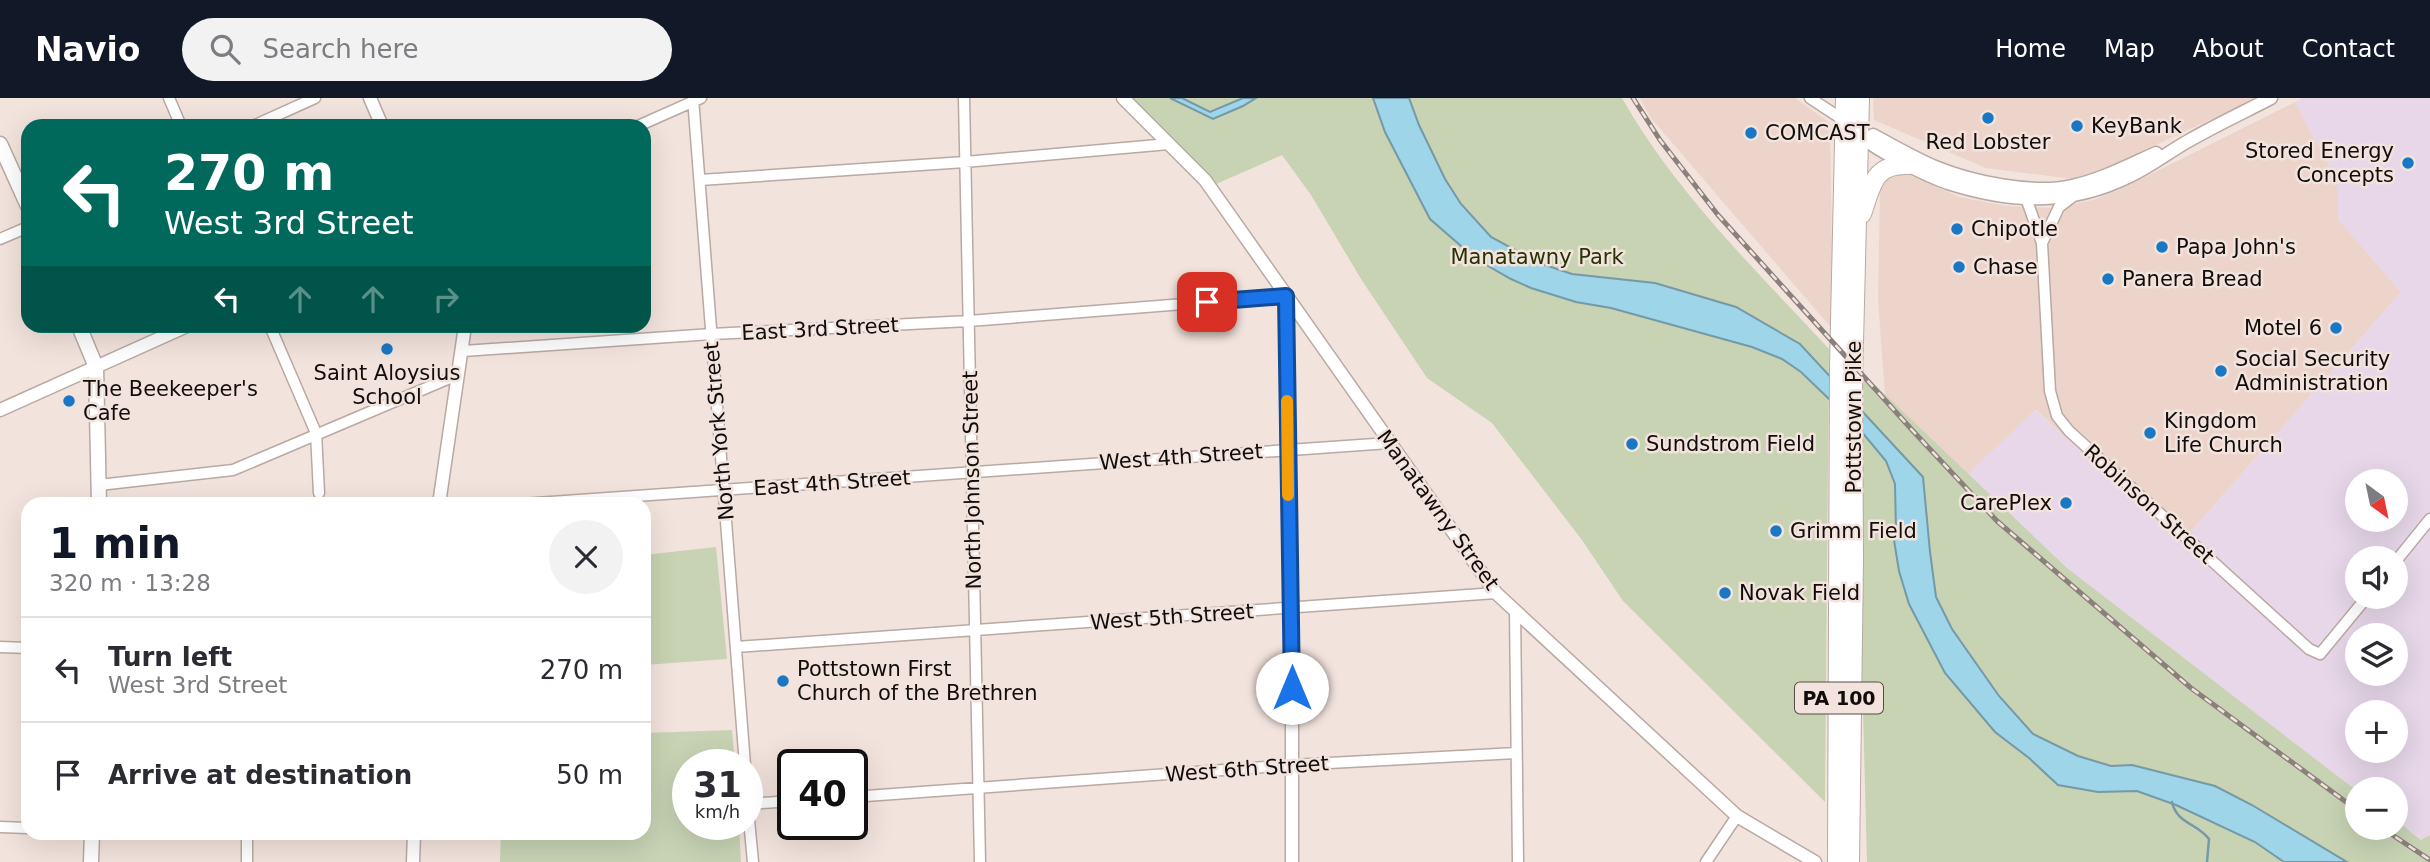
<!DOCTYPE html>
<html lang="en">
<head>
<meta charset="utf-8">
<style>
	:root { --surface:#fff; --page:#f2f2f3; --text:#2b2b33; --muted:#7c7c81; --line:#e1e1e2; --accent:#111827 }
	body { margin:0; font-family:"DejaVu Sans",sans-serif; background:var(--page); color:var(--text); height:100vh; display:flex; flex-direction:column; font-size:26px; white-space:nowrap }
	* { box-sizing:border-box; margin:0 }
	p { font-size:23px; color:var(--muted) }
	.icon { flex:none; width:38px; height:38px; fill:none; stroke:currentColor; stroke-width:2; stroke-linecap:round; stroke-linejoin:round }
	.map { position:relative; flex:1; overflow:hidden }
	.details { position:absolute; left:21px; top:399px; width:630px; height:343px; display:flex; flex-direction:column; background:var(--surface); border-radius:21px; box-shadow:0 7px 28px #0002 }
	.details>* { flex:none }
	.guide { position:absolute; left:21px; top:21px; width:630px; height:214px; border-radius:21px; box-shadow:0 7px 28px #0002; background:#00695c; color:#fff; overflow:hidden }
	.needle { width:46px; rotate:147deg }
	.buttons { position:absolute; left:2345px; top:371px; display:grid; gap:14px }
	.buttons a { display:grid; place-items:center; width:63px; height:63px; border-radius:50%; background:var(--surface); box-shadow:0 7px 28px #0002; font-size:35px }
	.speed { position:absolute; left:672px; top:651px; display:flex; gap:14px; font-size:35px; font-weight:700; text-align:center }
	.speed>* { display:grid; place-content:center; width:91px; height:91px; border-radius:50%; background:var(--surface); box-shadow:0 7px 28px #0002; line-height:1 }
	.speed small { font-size:18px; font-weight:400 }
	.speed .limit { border:4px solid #111; border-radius:10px; background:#fff; color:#111 }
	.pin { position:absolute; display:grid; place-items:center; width:60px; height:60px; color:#fff; margin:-30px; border-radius:14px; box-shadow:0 4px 10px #0006 }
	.me { position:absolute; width:77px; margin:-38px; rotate:0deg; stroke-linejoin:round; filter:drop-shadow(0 0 5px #0008) }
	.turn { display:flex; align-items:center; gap:24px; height:147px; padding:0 28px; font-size:32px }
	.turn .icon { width:91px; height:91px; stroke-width:2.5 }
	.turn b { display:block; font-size:49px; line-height:60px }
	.lanes { display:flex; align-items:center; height:66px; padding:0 28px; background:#0003; justify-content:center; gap:35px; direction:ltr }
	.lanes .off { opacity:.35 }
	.round { display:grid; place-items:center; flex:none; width:74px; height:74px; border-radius:37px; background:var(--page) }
	.head { display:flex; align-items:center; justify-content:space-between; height:119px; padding:0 28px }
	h1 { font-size:42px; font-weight:700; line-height:52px; color:var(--accent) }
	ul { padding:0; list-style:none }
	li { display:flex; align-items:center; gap:21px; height:105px; padding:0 28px; border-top:2px solid var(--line) }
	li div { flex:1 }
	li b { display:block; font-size:26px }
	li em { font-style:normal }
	header { display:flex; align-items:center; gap:42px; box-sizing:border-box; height:98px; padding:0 35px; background:var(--accent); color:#fff }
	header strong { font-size:33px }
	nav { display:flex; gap:38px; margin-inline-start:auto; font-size:24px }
	.search { width:490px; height:63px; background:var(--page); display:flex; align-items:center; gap:18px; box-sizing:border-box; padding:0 24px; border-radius:38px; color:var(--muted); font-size:26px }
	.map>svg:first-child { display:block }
	.built { fill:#ecd4cb }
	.industrial { fill:#e7d7e9; fill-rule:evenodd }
	.green { fill:#c7d3b3 }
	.water { fill:#9fd5e8; stroke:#7599a6; stroke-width:2 }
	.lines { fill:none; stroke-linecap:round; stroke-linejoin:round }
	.stream { stroke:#7599a6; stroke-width:2.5 }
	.minor-casing { stroke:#b9a9a3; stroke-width:13 }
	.tertiary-casing { stroke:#b9a9a3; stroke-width:15 }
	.secondary-casing { stroke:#b9a9a3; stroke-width:17 }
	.trunk-casing { stroke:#b9a9a3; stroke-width:20 }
	.minor { stroke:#fff; stroke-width:10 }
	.tertiary { stroke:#fff; stroke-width:12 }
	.secondary { stroke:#fff; stroke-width:14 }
	.trunk { stroke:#fff; stroke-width:18 }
	.rail-casing { stroke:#8b807c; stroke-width:5 }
	.rail { stroke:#f3e3dd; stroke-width:2.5; stroke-dasharray:8; stroke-linecap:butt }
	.route-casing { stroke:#114b97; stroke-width:18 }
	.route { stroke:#1a73e8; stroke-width:12 }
	.slow { stroke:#f59e0b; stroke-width:12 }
	.poi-dot { fill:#1a77c4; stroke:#f3e3dd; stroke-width:2.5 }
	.labels { text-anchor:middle; stroke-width:5; stroke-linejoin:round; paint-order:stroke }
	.shield { fill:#f3e3dd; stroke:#564d4a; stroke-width:2 }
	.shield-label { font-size:19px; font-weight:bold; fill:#120d0b }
	.poi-label { font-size:21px; fill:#120d0b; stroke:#f3e3dd; text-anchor:start }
	.park-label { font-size:21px; fill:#253402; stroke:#f3e3dd }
	.street-label { font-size:21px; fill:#120d0b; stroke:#f3e3dd }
</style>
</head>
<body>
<header>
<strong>Navio</strong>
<div class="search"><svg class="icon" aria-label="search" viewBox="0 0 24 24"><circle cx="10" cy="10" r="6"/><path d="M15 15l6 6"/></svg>Search here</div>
<nav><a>Home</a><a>Map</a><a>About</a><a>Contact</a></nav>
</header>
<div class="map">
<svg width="2430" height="764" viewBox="0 0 2430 764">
	<rect width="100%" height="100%" fill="#f3e3dd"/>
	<path class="built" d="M1640,0h155l35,25 3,207 -183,-213z
		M1873,0h384l-177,82 -94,-12 -112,-48z
		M2295,4l43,81v36l63,73 -221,252 -144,-134 -69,65 -82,-80 -7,-95 2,-112 6,-12 18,-4 55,25 48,9 45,2 41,-8 26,-10z"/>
	<path class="industrial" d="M2303,0h127v737l-8,5 -26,-20v-31l-39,2 -290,-223 -100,-93 68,-65 146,133 220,-251 -63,-73v-36l-43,-81zM2357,383h39v39h-39zM2357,460h39v39h-39zM2357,537h39v39h-39zM2357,614h39v39h-39z"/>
	<path class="green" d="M1130,0h492c54,95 133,171 207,251l-4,453 -202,-201 -41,-61 -90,-117 -65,-45 -66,-99 -50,-84 -29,-40 -66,29z
		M1854,267l213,203 290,223v37h39v-8l25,20 9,-5v27h-563z
		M716,449l11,112 -83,6v-110z
		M732,632l3,35h-47v59h51l2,38h-241l1,-29h143v-100z"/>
	<path class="water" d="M1170,0h12l28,14 33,-14h13l-13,8 -30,13z
		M1373,0h36l10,27 26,54 16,25 30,33 48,26 33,11 83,9 81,24 64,37 123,133 7,75 6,45 16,32 47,67 34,38 45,22 33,10 21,-1 83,21 37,19 95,57h-63l-29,-20 -79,-37 -39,-14 -39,1 -40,-7 -29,-27 -34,-26 -50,-59 -36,-69 -10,-33 -5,-31 2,-9 -1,-47 -9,-23 -30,-36 -55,-53 -19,-13 -30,-12 -141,-39 -35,-6 -45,-14 -20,-9 -35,-20 -46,-40 -45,-87z"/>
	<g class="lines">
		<path class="stream" d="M2172,704c5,22 25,21 37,37l-2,23"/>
		<defs>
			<path id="minor" d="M169,0l12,28
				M693,0l52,667
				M964,0l16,764
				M1810,0l35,23
				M253,28l62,-28
				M638,28l63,-28
				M700,82l265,-18 204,-18
				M2027,93l-1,7 16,45 8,148 7,25 12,15 240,218 11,5 47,-57
				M0,141l28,-12
				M2042,145l17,-36 13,-10
				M270,228l46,107 3,60
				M463,253l249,-17 257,-13 317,-25
				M99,387l134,-15 224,-95
				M522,406l867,-61
				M2396,463l34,-42
				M1515,513l3,251
				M0,549l28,1
				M736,549l760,-54
				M852,699l440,-32 224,-12
				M747,701l6,63
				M748,706l45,-3
				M0,729l28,1
				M247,764v-29
				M1706,764l31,-46"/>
			<path id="tertiary" d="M370,0l12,28
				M1123,0l82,82 291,413 241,223 78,46
				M1855,33c16,17 70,44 93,52 63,20 122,23 182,-7 21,-10 40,-25 60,-36 26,-15 54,-28 81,-42
				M1873,37c20,11 41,23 62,32 37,15 97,28 137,19 29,-6 57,-21 84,-33
				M1286,199l1,152 5,160v253
				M0,312l187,-84
				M439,406l26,-178
				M413,764l1,-29"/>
			<path id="secondary" d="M0,46l28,62
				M79,228l17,41 3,137
				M91,764l1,-29"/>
			<path id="trunk" d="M1862,116c10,-28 11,-51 47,-49
				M1837,764l2,-495 6,-269
				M1850,764l4,-301 -1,-177 7,-286"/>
		</defs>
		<use href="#minor" class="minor-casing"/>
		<use href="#tertiary" class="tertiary-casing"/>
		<use href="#secondary" class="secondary-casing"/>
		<use href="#trunk" class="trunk-casing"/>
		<use href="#minor" class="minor"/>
		<use href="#tertiary" class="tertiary"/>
		<use href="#secondary" class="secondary"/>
		<use href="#trunk" class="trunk"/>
		<defs>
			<path id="rail" d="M1633,0l27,42 58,75 195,216 84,90 194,167 166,122
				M2382,730l48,32"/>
		</defs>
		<use href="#rail" class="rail-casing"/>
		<use href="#rail" class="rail"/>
	</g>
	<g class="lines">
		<defs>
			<path id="route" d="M1207,204l79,-6 6,392"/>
		</defs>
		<use href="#route" class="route-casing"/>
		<use href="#route" class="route"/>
		<path class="slow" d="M1287,303l1,94"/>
	</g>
	<g class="poi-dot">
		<circle cx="1988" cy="20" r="7"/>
		<circle cx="2077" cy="28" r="7"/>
		<circle cx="1751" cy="35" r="7"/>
		<circle cx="2408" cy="65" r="7"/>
		<circle cx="1957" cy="131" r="7"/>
		<circle cx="2162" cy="149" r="7"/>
		<circle cx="1959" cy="169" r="7"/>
		<circle cx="2108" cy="181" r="7"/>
		<circle cx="2336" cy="230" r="7"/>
		<circle cx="387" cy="251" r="7"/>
		<circle cx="2221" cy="273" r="7"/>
		<circle cx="69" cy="303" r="7"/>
		<circle cx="2150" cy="335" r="7"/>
		<circle cx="1632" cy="346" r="7"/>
		<circle cx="2066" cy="405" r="7"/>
		<circle cx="1776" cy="433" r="7"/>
		<circle cx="1725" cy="495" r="7"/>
		<circle cx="783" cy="583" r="7"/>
	</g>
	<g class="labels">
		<rect class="shield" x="1795" y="584.5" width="88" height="31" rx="5"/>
		<g class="shield-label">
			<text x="1839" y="607">PA 100</text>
		</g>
		<g class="poi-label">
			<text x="2091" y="35">KeyBank</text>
			<text x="1765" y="42">COMCAST</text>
			<text x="1988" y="51" text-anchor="middle">Red Lobster</text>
			<text x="2394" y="60" text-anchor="end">Stored Energy<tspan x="2394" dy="24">Concepts</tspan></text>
			<text x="1971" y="138">Chipotle</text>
			<text x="2176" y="156">Papa John's</text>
			<text x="1973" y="176">Chase</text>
			<text x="2122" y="188">Panera Bread</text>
			<text x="2322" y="237" text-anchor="end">Motel 6</text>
			<text x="2235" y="268">Social Security<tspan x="2235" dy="24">Administration</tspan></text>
			<text x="387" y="282" text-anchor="middle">Saint Aloysius<tspan x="387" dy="24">School</tspan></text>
			<text x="83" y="298">The Beekeeper's<tspan x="83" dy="24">Cafe</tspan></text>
			<text x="2164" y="330">Kingdom<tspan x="2164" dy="24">Life Church</tspan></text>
			<text x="1646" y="353">Sundstrom Field</text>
			<text x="2052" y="412" text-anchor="end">CarePlex</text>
			<text x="1790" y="440">Grimm Field</text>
			<text x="1739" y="502">Novak Field</text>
			<text x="797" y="578">Pottstown First<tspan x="797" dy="24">Church of the Brethren</tspan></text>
		</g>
		<g class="park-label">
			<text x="1537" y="166">Manatawny Park</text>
		</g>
		<g class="street-label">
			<text transform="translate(820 231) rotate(-3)" y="7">East 3rd Street</text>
			<text transform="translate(1854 319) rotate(-90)" y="7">Pottstown Pike</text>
			<text transform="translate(719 333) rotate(-95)" y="7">North York Street</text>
			<text transform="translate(1181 359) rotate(-4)" y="7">West 4th Street</text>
			<text transform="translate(972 382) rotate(-91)" y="7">North Johnson Street</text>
			<text transform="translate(832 385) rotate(-4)" y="7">East 4th Street</text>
			<text transform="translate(2149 406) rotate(42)" y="7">Robinson Street</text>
			<text transform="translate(1438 412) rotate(54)" y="7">Manatawny Street</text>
			<text transform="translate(1172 519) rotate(-4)" y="7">West 5th Street</text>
			<text transform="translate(1247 671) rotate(-4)" y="7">West 6th Street</text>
		</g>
	</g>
</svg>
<div class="buttons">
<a><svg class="needle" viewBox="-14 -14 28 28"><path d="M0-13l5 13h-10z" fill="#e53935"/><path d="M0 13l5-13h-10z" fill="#7c7c81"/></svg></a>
<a><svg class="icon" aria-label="sound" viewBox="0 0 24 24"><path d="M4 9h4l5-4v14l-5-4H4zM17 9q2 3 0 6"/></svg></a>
<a><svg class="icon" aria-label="layers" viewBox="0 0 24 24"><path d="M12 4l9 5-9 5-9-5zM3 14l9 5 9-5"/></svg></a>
<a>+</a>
<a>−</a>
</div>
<div class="speed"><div>31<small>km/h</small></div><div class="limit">40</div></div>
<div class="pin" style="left:1207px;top:204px;background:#d93025"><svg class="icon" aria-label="arrive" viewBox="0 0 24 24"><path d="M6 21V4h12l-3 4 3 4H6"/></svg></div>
<svg class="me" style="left:1292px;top:590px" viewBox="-20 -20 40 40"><circle r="19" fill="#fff"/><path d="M0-13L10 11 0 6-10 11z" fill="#1a73e8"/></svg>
<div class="guide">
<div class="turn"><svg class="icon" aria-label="left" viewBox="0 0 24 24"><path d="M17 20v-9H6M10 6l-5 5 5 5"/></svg><div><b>270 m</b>West 3rd Street</div></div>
<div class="lanes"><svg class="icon" aria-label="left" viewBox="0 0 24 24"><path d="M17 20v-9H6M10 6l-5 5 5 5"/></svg><svg class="icon off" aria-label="ahead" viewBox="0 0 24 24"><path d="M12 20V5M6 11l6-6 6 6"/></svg><svg class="icon off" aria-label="ahead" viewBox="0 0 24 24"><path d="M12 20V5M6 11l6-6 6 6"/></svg><svg class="icon off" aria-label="right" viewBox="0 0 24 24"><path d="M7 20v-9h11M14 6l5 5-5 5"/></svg></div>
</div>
<section class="details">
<div class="head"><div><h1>1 min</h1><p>320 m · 13:28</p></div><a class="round"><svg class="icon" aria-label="close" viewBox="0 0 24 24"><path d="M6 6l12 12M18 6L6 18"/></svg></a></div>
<ul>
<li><svg class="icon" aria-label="left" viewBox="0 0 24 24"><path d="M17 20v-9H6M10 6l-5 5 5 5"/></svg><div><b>Turn left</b><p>West 3rd Street</p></div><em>270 m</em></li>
<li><svg class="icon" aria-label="arrive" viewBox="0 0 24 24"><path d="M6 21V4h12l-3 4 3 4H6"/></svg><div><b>Arrive at destination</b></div><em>50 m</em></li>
</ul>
</section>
</div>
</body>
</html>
